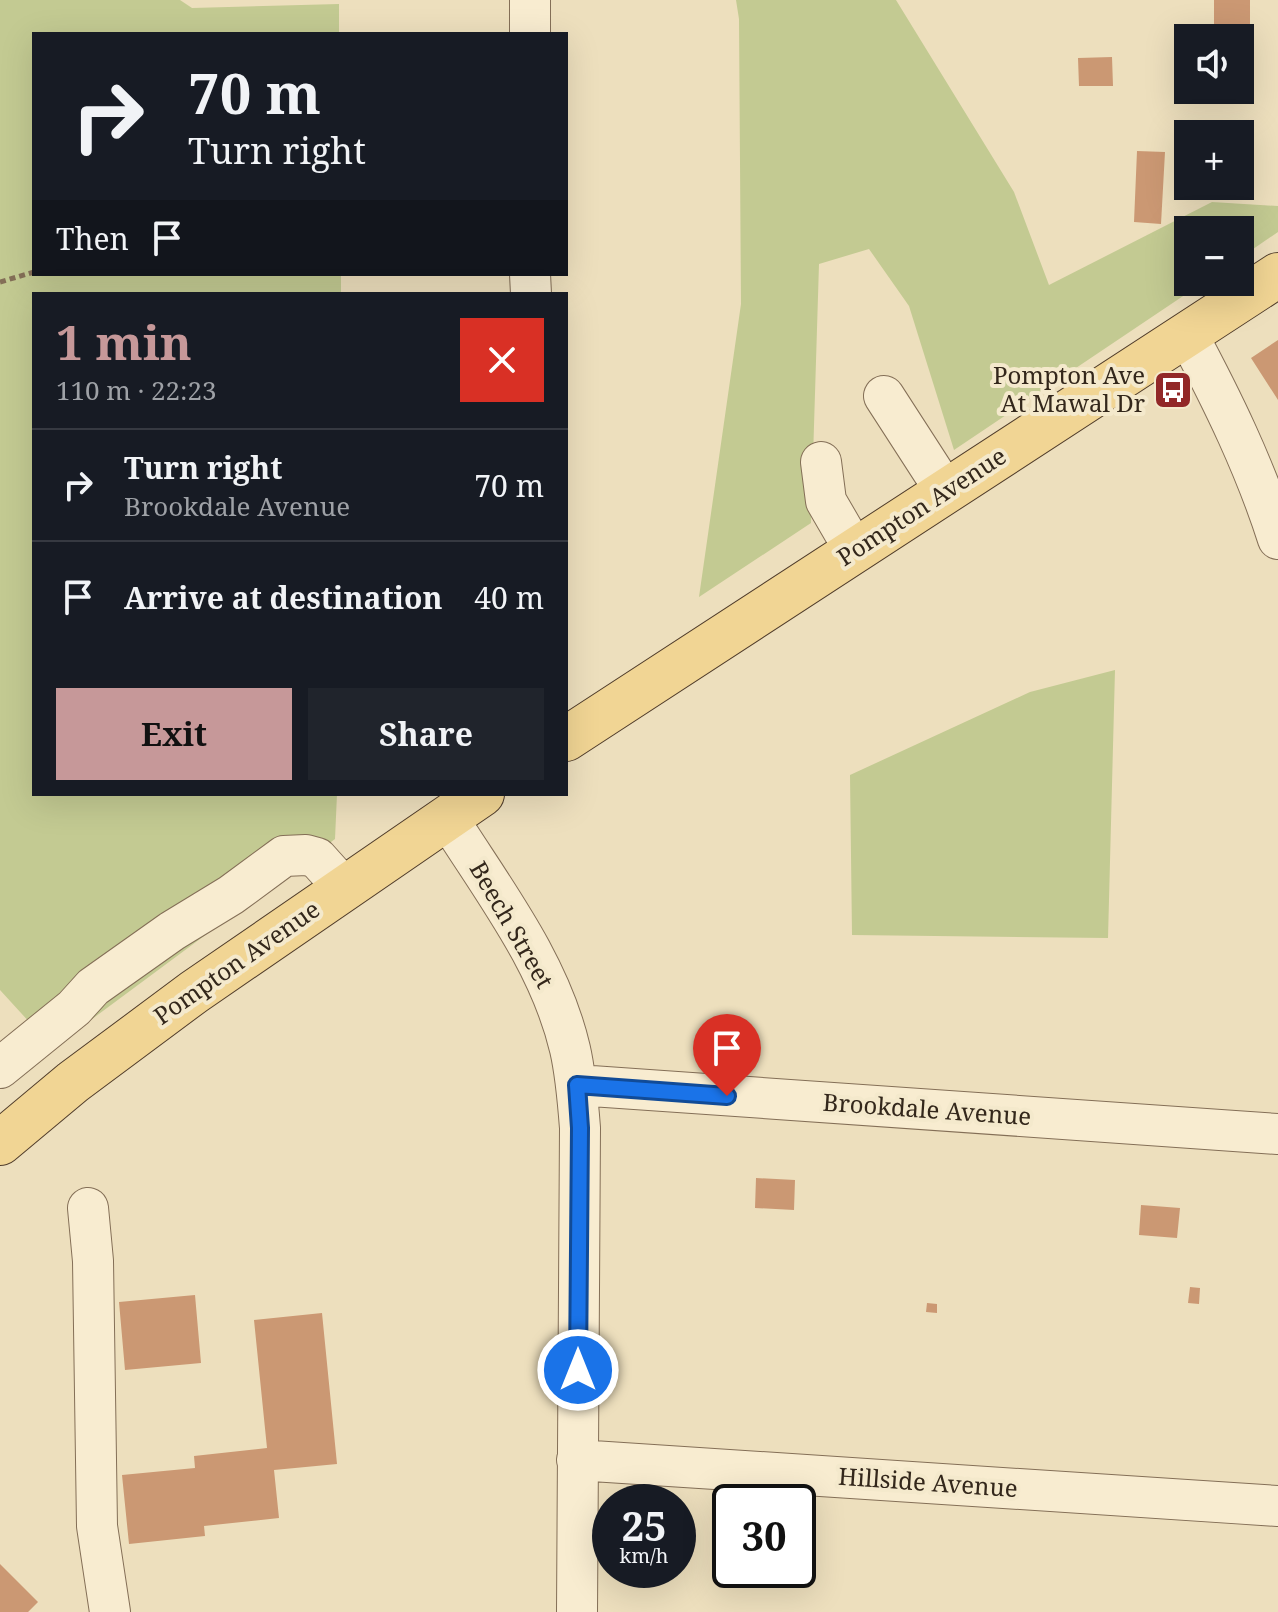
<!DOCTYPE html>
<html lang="en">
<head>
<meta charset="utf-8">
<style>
	:root { --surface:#171b24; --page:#20242c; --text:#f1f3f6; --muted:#9ea1a6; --line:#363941; --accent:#c69899 }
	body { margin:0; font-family:"Noto Serif",serif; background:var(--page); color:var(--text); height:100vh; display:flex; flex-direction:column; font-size:30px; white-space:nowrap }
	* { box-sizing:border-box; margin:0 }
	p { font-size:26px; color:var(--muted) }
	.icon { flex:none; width:44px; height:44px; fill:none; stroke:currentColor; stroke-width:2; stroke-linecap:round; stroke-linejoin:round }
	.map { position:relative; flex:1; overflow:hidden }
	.drawer { position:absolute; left:32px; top:292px; width:536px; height:504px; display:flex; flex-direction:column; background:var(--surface); border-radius:0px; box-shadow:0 8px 32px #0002 }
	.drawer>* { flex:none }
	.hud { position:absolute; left:32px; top:32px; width:536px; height:244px; border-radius:0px; box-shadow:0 8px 32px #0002; background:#171b24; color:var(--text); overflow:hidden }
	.tools { position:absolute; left:1174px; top:24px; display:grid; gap:16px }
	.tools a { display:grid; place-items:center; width:80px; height:80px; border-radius:0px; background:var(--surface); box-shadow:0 8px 32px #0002; font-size:40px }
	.speed { position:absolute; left:592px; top:1484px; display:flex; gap:16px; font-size:40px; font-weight:700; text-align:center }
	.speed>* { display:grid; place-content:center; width:104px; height:104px; border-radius:50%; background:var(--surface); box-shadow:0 8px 32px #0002; line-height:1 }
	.speed small { font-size:20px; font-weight:400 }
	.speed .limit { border:4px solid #111; border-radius:12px; background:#fff; color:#111 }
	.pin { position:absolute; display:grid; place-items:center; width:68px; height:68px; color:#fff; margin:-82px -34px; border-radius:50% 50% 50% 0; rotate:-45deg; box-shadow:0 0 8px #0007 }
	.pin .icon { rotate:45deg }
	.me { position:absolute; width:88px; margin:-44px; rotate:0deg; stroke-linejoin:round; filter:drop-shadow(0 0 6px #0008) }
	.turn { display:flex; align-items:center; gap:28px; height:168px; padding:0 24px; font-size:36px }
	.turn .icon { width:104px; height:104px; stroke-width:2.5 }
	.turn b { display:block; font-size:56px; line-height:68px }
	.then { display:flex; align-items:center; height:76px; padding:0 24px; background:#0003; gap:16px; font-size:30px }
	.round { display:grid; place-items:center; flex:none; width:84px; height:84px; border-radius:0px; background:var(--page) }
	.headline { display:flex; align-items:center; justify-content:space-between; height:136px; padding:0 24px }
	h1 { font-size:48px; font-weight:700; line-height:60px; color:var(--accent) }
	.cta { display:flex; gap:16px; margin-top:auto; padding:16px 24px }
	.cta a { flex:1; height:92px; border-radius:0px; background:var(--accent); color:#111; font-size:32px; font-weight:700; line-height:92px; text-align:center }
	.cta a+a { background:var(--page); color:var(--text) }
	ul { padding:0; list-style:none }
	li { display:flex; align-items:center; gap:24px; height:112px; padding:0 24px; border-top:2px solid var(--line) }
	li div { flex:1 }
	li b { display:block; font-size:30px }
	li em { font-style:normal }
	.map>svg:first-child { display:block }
	.green { fill:#c3ca92 }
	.building { fill:#cb9873 }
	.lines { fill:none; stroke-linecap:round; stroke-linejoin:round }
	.minor-casing { stroke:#846f57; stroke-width:42 }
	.major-casing { stroke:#513d2b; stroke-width:46 }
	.path { stroke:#846f57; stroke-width:5; stroke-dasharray:6 4; stroke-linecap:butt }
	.minor { stroke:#f8ecd0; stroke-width:40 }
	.major { stroke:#f1d594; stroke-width:44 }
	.route-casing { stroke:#114b97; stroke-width:20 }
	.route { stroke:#1a73e8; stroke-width:14 }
	.labels { text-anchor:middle; stroke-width:8; stroke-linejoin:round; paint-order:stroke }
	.poi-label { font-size:24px; fill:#33271b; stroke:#f4e9cc; text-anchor:end }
	.street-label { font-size:24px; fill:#33271b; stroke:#f4e9cc }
</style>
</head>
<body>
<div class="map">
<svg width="1278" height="1612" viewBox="0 0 1278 1612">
	<rect width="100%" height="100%" fill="#eddfbd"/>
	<path class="green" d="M0,0h180l12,8 147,-4v30h-305v240h307v20h-307v500h303l-2,45 -282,209 -53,-58z
		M736,0h160l118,192 35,93 163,-83 66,4v26l-38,26v-28h-52v52h16l-250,168 -45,-144 -40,-57 -50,15 -8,259 -112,74 42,-293 -2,-285z
		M1115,670l-7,268 -256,-3 -2,-160 180,-83z"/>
	<path class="building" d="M1214,0h36v36h-36z
		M1112,57l1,29h-34l-1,-28z
		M1137,151l28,1 -4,72 -27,-2z
		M1278,340v60l-27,-42z
		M756,1178l39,2 -1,30 -39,-2z
		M1141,1205l39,3 -3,30 -38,-3z
		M1190,1287l10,1 -1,16 -11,-1z
		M195,1295l6,68 -76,7 -6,-68z
		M927,1303l10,1v9l-11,-1z
		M322,1313l15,151 -63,6 5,48 -75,8 1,10 -76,8 -7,-69 73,-7 -1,-12 73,-8 -13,-128z
		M0,1564l38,38 -10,10h-28z"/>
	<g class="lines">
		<defs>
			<path id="minor" d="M530,0v34
				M530,274l1,20
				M1187,334c36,67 68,133 91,205
				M884,396l62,96
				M821,462l5,39 29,50
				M447,817c46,73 103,146 123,232 6,26 8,53 10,79l-3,484
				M0,1068l74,-60 19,-21 79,-56 59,-36 53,-39 22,-1 11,3 27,30
				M577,1085l701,49
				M88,1208l5,53 4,265 13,86
				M577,1460l701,46"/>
			<path id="major" d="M566,739l712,-464
				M0,1143l73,-61 121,-90 288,-198"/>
		</defs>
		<use href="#minor" class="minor-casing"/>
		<use href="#major" class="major-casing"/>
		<path class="path" d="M0,282l34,-10"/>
		<use href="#minor" class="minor"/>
		<use href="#major" class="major"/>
	</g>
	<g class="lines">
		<defs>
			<path id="route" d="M578,1370l2,-242 -3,-43 150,11"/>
		</defs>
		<use href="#route" class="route-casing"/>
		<use href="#route" class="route"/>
	</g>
	<defs>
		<symbol id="bus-square" viewBox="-11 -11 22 22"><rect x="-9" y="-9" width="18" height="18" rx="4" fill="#922828" stroke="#f4e9cc"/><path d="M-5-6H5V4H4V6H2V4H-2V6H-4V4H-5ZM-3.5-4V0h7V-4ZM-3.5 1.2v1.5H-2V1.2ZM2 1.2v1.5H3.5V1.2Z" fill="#fff"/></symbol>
	</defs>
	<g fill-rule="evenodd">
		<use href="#bus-square" x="1151" y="368" width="44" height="44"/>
	</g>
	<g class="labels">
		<g class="poi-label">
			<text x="1145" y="384">Pompton Ave<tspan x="1145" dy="28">At Mawal Dr</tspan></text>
		</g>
		<g class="street-label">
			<text transform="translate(922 507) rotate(-33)" y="8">Pompton Avenue</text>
			<text transform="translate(511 925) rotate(60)" y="8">Beech Street</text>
			<text transform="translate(237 963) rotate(-35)" y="8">Pompton Avenue</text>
			<text transform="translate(927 1110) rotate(4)" y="8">Brookdale Avenue</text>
			<text transform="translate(928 1483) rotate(4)" y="8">Hillside Avenue</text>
		</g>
	</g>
</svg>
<div class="tools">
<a><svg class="icon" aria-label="sound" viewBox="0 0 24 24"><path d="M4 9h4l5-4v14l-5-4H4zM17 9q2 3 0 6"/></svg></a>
<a>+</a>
<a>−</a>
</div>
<div class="speed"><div>25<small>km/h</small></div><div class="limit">30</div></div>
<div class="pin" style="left:727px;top:1096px;background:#d93025"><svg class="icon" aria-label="arrive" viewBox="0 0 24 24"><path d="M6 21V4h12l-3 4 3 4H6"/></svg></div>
<svg class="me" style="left:578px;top:1370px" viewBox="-20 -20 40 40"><circle r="17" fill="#1a73e8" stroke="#fff" stroke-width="3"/><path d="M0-11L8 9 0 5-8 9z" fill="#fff"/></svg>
<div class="hud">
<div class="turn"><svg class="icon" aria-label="right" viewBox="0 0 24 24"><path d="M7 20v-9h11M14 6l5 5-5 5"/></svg><div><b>70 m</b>Turn right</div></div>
<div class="then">Then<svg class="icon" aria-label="arrive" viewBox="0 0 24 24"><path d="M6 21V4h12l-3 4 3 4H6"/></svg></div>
</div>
<section class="drawer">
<div class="headline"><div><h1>1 min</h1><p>110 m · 22:23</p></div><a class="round" style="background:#d93025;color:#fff"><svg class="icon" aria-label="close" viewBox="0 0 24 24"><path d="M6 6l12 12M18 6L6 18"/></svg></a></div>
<ul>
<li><svg class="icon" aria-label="right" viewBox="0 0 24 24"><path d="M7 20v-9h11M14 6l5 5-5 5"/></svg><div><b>Turn right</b><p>Brookdale Avenue</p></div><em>70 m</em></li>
<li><svg class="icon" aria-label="arrive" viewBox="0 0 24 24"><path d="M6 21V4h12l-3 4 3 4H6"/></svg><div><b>Arrive at destination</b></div><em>40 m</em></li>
</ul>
<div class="cta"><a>Exit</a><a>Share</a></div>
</section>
</div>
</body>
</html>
